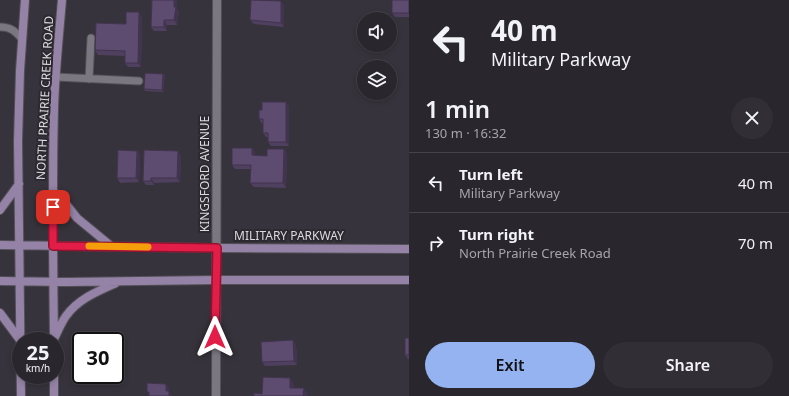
<!DOCTYPE html>
<html lang="en">
<head>
<meta charset="utf-8">
<style>
	:root { --surface:#29262d; --page:#312e35; --text:#f1f3f6; --muted:#a5a5aa; --line:#454349; --accent:#95b2f1 }
	body { margin:0; font-family:"Noto Sans",sans-serif; background:var(--page); color:var(--text); height:100vh; display:flex; flex-direction:column; font-size:15px; white-space:nowrap }
	* { box-sizing:border-box; margin:0 }
	p { font-size:13px; color:var(--muted) }
	.icon { flex:none; width:22px; height:22px; fill:none; stroke:currentColor; stroke-width:2; stroke-linecap:round; stroke-linejoin:round }
	.map { position:relative; flex:1; overflow:hidden }
	.details { display:flex; flex-direction:column; background:var(--surface); width:380px }
	.details>* { flex:none }
	.guide { background:#29262d; color:var(--text); overflow:hidden }
	.controls { position:absolute; left:357px; top:12px; display:grid; gap:8px }
	.controls a { display:grid; place-items:center; width:40px; height:40px; border-radius:50%; background:var(--surface); box-shadow:0 2px 6px #0003,0 0 0 1px var(--line); font-size:20px }
	.speed { position:absolute; left:12px; top:332px; display:flex; gap:8px; font-size:20px; font-weight:700; text-align:center }
	.speed>* { display:grid; place-content:center; width:52px; height:52px; border-radius:50%; background:var(--surface); box-shadow:0 2px 6px #0003,0 0 0 1px var(--line); line-height:1 }
	.speed small { font-size:10px; font-weight:400 }
	.speed .limit { border:2px solid #111; border-radius:6px; background:#fff; color:#111 }
	.pin { position:absolute; display:grid; place-items:center; width:34px; height:34px; color:#fff; margin:-17px; border-radius:8px; box-shadow:0 2px 6px #0006 }
	.me { position:absolute; width:44px; margin:-22px; rotate:0deg; stroke-linejoin:round; filter:drop-shadow(0 0 3px #0008) }
	.turn { display:flex; align-items:center; gap:14px; height:84px; padding:0 16px; font-size:18px }
	.turn .icon { width:52px; height:52px; stroke-width:2.5 }
	.turn b { display:block; font-size:28px; line-height:34px }
	.round { display:grid; place-items:center; flex:none; width:42px; height:42px; border-radius:21px; background:var(--page) }
	.headline { display:flex; align-items:center; justify-content:space-between; height:68px; padding:0 16px }
	h1 { font-size:24px; font-weight:600; line-height:30px }
	.action { display:flex; gap:8px; margin-top:auto; padding:8px 16px }
	.action a { flex:1; height:46px; border-radius:24px; background:var(--accent); color:#111; font-size:16px; font-weight:600; line-height:46px; text-align:center }
	.action a+a { background:var(--page); color:var(--text) }
	ul { padding:0; list-style:none }
	li { display:flex; align-items:center; gap:12px; height:60px; padding:0 16px; border-top:1px solid var(--line) }
	li div { flex:1 }
	li b { display:block; font-size:15px }
	li em { font-style:normal }
	main { display:flex; flex:1; min-height:0 }
	.map>svg:first-child { display:block }
	.lines { fill:none; stroke-linecap:round; stroke-linejoin:round }
	.service-casing { stroke:#545058; stroke-width:9 }
	.minor-casing { stroke:#545058; stroke-width:10 }
	.secondary-casing { stroke:#545058; stroke-width:10 }
	.service { stroke:#7b7781; stroke-width:7 }
	.minor { stroke:#7b7781; stroke-width:8 }
	.secondary { stroke:#9483a6; stroke-width:8 }
	.wall { fill:#504060 }
	.shaded-wall { fill:#41344e }
	.building { fill:#5d4b70; stroke:#41344e }
	.route-casing { stroke:#92132f; stroke-width:10 }
	.route { stroke:#e11d48; stroke-width:7 }
	.slow { stroke:#f59e0b; stroke-width:7 }
	.labels { text-anchor:middle; stroke-width:4; stroke-linejoin:round; paint-order:stroke }
	.street-label { font-size:12px; fill:#dcdadf; stroke:#2d2931 }
</style>
</head>
<body>
<main>
<div class="map">
<svg width="409" height="396" viewBox="0 0 409 396">
	<rect width="100%" height="100%" fill="#37333c"/>
	<g class="lines">
		<defs>
			<path id="service" d="M0,27c11,0 15,4 22,12
				M56,77l83,4
				M89,79l2,-41"/>
			<path id="minor" d="M216,396l1,-396"/>
			<path id="secondary" d="M53,191l13,13 11,14 34,28
				M0,210l19,-26
				M0,245l217,3 192,1
				M0,281l67,1 148,-2h194
				M0,313l20,27
				M54,339c4,-8 7,-16 12,-23 12,-17 32,-25 50,-33
				M54,341c-1,-77 -2,-154 0,-232 1,-36 5,-73 8,-109
				M54,375v21
				M21,396l-3,-255 2,-70 5,-71"/>
		</defs>
		<use href="#service" class="service-casing"/>
		<use href="#minor" class="minor-casing"/>
		<use href="#secondary" class="secondary-casing"/>
		<use href="#service" class="service"/>
		<use href="#minor" class="minor"/>
		<use href="#secondary" class="secondary"/>
	</g>
	<path class="wall" d="M152,0h25v9l2,2 -2,14h-10v6h-13l-3,-4z
		M409,0v17h-14l-3,-4z
		M284,5v22l-30,-3 -4,-4z
		M139,12l3,5 -1,50h-13l-3,-4v-7l-27,-1 -3,-5z
		M163,74l2,2 -2,16 -18,-1 -1,-2z
		M289,106v40h-18l-3,-4v-5h-2l-3,-4v-9h-1l-3,-5z
		M252,148l3,5v3h12l17,-7 3,5 -1,34 -32,-1 -4,-4 1,-14h-16l-3,-4z
		M137,151l3,4 -1,27 -19,1 -3,-5z
		M181,155l-1,27 -26,1v2h-8l-3,-4z
		M409,338v21h-1l-3,-4z
		M293,340l3,5 1,20 -32,1 -3,-4z"/>
	<path class="shaded-wall" d="M174,0h3v9l2,2 -2,14 -3,-5z
		M281,1l3,4v22l-3,-4z
		M139,12l3,5 -1,50 -3,-4z
		M164,20l3,5v6l-3,-4z
		M163,74l2,2 -2,16 -1,-2z
		M286,102l3,4v40l-3,-4z
		M252,148l3,5v7l-3,-5z
		M284,149l3,5 -1,34 -3,-5z
		M137,151l3,4 -1,27 -3,-4z
		M178,151l3,4 -1,27 -3,-4z
		M151,178l3,5v2l-3,-4z
		M293,340l3,5 1,20 -3,-4z
		M290,378l4,6v10l-4,-6z
		M166,384l3,4v7l-3,-4z
		M304,388l4,6v2h-5z
		M169,391l3,5h-3z"/>
	<path class="building" d="M152,0h22v7h2l-2,13h-10v7h-13z
		M251,0l30,1v22l-31,-3z
		M392,0h17v13h-17z
		M126,12h13l-1,51h-13v-12l-30,-1 1,-27 30,1z
		M145,73l18,1 -1,16 -18,-1z
		M262,102h24v40h-18v-9h-5v-14h-4v-9h3z
		M232,148h20v7l15,1v-7h17l-1,34h-33l1,-18h-19z
		M118,150l19,1 -1,27h-19z
		M144,150l34,1 -1,27h-26v3h-8z
		M405,338h4v17h-4z
		M293,340l1,21 -32,1 -1,-20z
		M263,377l27,1v10h14l-1,8h-49v-3l8,1z
		M147,383l19,1v7h3v5h-20v-4h-2z"/>
	<g class="lines">
		<defs>
			<path id="route" d="M53,207v39l164,2 -2,89"/>
		</defs>
		<use href="#route" class="route-casing"/>
		<use href="#route" class="route"/>
		<path class="slow" d="M89,246l59,1"/>
	</g>
	<g class="labels">
		<g class="street-label">
			<text transform="translate(45 98) rotate(-87)" y="4">NORTH PRAIRIE CREEK ROAD</text>
			<text transform="translate(205 174) rotate(-90)" y="4">KINGSFORD AVENUE</text>
			<text x="289" y="240">MILITARY PARKWAY</text>
		</g>
	</g>
</svg>
<div class="controls">
<a><svg class="icon" aria-label="sound" viewBox="0 0 24 24"><path d="M4 9h4l5-4v14l-5-4H4zM17 9q2 3 0 6"/></svg></a>
<a><svg class="icon" aria-label="layers" viewBox="0 0 24 24"><path d="M12 4l9 5-9 5-9-5zM3 14l9 5 9-5"/></svg></a>
</div>
<div class="speed"><div>25<small>km/h</small></div><div class="limit">30</div></div>
<div class="pin" style="left:53px;top:207px;background:#d93025"><svg class="icon" aria-label="arrive" viewBox="0 0 24 24"><path d="M6 21V4h12l-3 4 3 4H6"/></svg></div>
<svg class="me" style="left:215px;top:337px" viewBox="-20 -20 40 40"><path d="M0-17L14 15 0 8-14 15z" fill="#e11d48" stroke="#fff" stroke-width="4"/></svg>
</div>
<section class="details">
<div class="guide">
<div class="turn"><svg class="icon" aria-label="left" viewBox="0 0 24 24"><path d="M17 20v-9H6M10 6l-5 5 5 5"/></svg><div><b>40 m</b>Military Parkway</div></div>
</div>
<div class="headline"><div><h1>1 min</h1><p>130 m · 16:32</p></div><a class="round"><svg class="icon" aria-label="close" viewBox="0 0 24 24"><path d="M6 6l12 12M18 6L6 18"/></svg></a></div>
<ul>
<li><svg class="icon" aria-label="left" viewBox="0 0 24 24"><path d="M17 20v-9H6M10 6l-5 5 5 5"/></svg><div><b>Turn left</b><p>Military Parkway</p></div><em>40 m</em></li>
<li><svg class="icon" aria-label="right" viewBox="0 0 24 24"><path d="M7 20v-9h11M14 6l5 5-5 5"/></svg><div><b>Turn right</b><p>North Prairie Creek Road</p></div><em>70 m</em></li>
</ul>
<div class="action"><a>Exit</a><a>Share</a></div>
</section>
</main>
</body>
</html>
